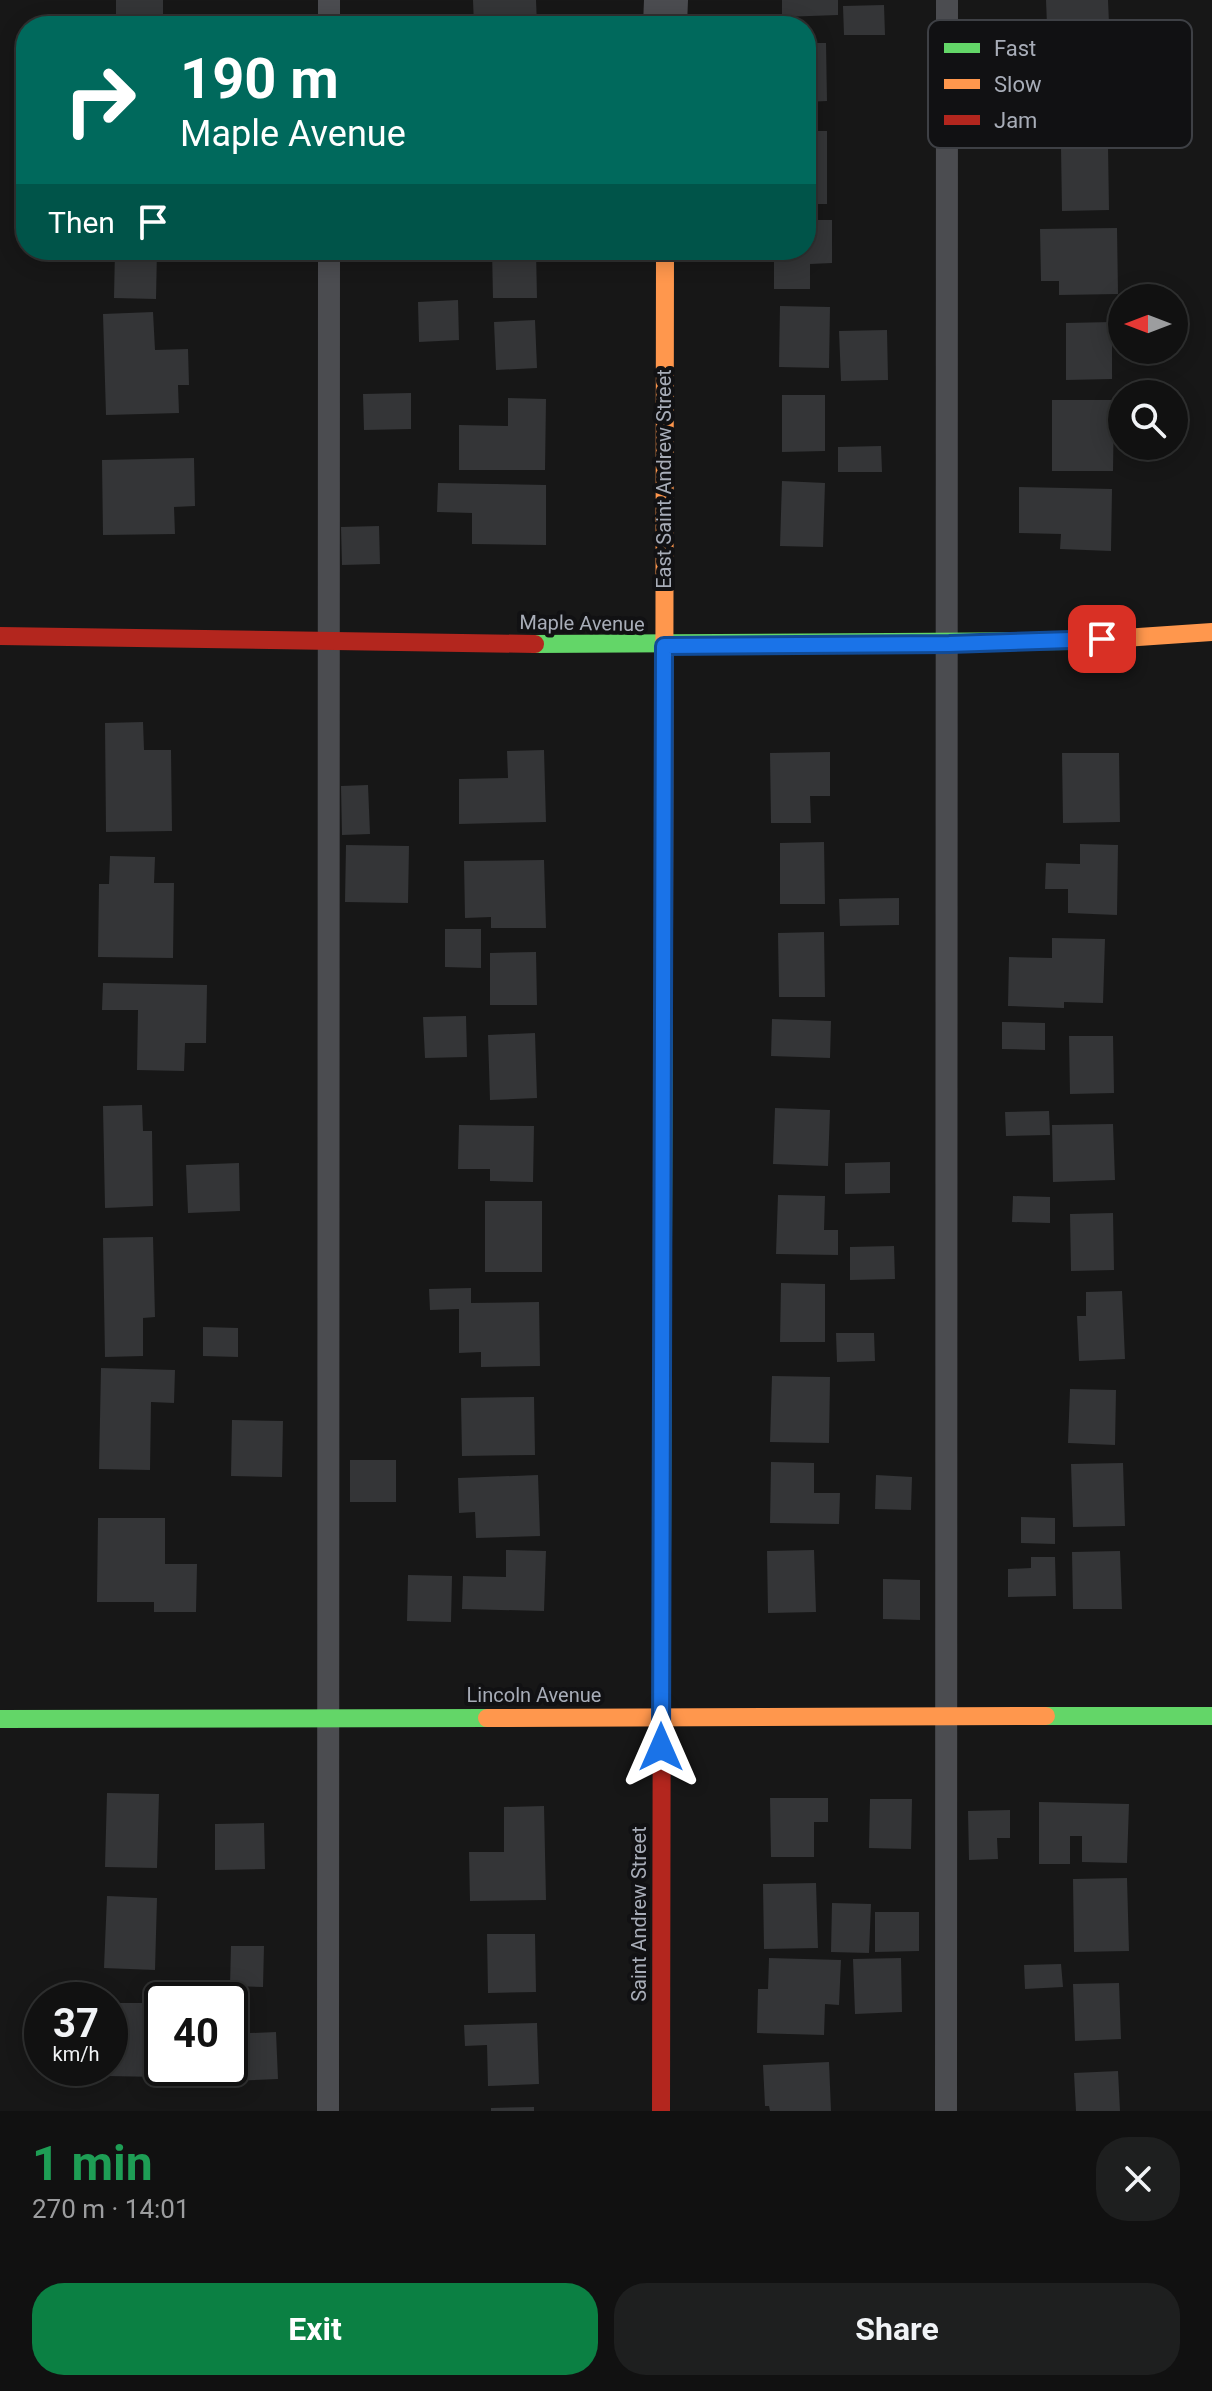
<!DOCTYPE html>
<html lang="en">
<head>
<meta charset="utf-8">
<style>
	:root { --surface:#111; --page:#1e1f1f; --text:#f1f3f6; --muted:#9c9d9f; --line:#303131; --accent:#0b8043 }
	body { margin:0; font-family:Roboto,sans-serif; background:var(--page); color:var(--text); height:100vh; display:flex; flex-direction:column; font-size:30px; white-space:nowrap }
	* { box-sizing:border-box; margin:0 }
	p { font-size:26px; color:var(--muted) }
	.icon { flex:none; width:44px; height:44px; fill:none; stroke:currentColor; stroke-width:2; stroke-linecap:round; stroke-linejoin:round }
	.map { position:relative; height:2111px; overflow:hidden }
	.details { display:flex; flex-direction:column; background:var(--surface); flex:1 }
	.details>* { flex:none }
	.guide { position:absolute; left:16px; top:16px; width:800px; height:244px; border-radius:32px; box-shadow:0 4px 20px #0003,0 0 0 2px var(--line); background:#00695c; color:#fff; overflow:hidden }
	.needle { width:52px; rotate:270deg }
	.buttons { position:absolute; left:1108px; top:284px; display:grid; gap:16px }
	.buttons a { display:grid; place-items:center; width:80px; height:80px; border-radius:50%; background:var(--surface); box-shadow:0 4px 20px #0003,0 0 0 2px var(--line); font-size:40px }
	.speed { position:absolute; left:24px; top:1982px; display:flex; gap:16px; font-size:40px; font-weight:700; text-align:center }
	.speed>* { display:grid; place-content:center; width:104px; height:104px; border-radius:50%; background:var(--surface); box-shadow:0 4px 20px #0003,0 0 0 2px var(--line); line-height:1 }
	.speed small { font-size:20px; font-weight:400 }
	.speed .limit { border:4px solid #111; border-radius:12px; background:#fff; color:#111 }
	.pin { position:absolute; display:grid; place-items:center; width:68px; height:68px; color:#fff; margin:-34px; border-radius:16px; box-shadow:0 4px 12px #0006 }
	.me { position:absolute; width:88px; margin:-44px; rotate:0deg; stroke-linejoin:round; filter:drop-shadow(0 0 6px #0008) }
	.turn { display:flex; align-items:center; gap:28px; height:168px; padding:0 32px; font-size:36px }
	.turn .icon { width:104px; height:104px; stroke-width:2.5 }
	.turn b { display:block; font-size:56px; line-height:68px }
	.then { display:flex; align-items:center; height:76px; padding:0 32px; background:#0003; gap:16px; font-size:30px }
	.round { display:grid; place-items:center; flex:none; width:84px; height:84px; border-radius:32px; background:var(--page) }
	.headline { display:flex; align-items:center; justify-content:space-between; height:136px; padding:0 32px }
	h1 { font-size:48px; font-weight:700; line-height:60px; color:#1e9e55 }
	.primary-button { display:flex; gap:16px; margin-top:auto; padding:16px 32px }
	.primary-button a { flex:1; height:92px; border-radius:32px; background:var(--accent); color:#fff; font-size:32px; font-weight:700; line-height:92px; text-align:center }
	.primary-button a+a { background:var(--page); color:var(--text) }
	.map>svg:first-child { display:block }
	.building { fill:#343537 }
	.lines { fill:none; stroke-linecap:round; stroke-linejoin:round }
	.lane { stroke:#4b4c50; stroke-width:22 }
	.street { stroke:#4b4c50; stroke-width:44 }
	.fast { stroke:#63d668; stroke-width:18 }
	.slow { stroke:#ff974d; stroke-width:18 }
	.jam { stroke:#b3261e; stroke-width:18 }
	.route-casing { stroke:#114b97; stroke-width:20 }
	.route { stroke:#1a73e8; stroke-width:14 }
	.labels { text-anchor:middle; stroke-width:8; stroke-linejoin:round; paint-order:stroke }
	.street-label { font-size:20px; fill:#a8adb8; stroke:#111113 }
	.key { fill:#111113; stroke:#3e4045; stroke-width:2 }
	.key-label { font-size:22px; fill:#a8adb8 }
</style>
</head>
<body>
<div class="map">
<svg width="1212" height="2111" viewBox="0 0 1212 2111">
	<rect width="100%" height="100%" fill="#171717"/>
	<path class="building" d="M116,0h47v17l23,-1 1,10h-71z
		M473,0h63l1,25 -63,1z
		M782,0h56v15l-56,2z
		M1046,0h62l1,24 -62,1z
		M884,5l1,30h-41l-1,-29z
		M806,43h20l1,58 -21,1z
		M806,131h21v73h-21z
		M1108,146l1,64 -47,1 -1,-64z
		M806,220h26v43l-22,1v25h-36v-39h32z
		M1117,228l1,66 -59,1v-14h-18l-1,-52z
		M115,250h42l-1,49 -42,-1z
		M492,250h44l1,48h-44z
		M458,300l1,40 -40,2 -1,-40z
		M780,306l50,1 -1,61 -50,-1z
		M153,312l2,38 33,-1 1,36h-11l1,28 -73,2 -3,-101z
		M535,320l2,48 -41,2 -2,-48z
		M1112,322v57l-46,1v-57z
		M887,330l1,50 -47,1 -2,-50z
		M411,393v36l-47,1 -1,-36z
		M782,395h43v56l-43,1z
		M508,398l38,1 -1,71h-86v-45l49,1z
		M1052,400h62l-1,71h-61z
		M881,446l1,26h-44v-25z
		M194,458l1,48 -21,1 1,27 -72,1 -1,-75z
		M782,481l43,2 -2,64 -43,-1z
		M438,483l108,2v60l-74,-1v-31l-35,-1z
		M1019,487l93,2 -1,62 -51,-2 1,-15 -42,-1z
		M379,526l1,38 -38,1 -1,-38z
		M143,722l1,28h27l1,81 -66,1 -1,-109z
		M544,750l2,72 -87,2v-45l49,-1 -1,-27z
		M830,752v44h-20l1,27h-40l-1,-70z
		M1062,753h57l1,69 -57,1z
		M368,785l2,49 -28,1 -1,-49z
		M824,842l1,62h-45v-61z
		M1080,844l38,1 -1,70 -49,-2v-24h-23l1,-26 34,1z
		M346,845l63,1 -1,57 -63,-1z
		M110,856l45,1 -1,26h20l-1,75 -75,-1 1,-73h10z
		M544,860l2,68h-55v-11l-26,1 -1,-57z
		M899,898v27l-59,1 -1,-27z
		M445,929h36v39l-36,-1z
		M824,932l1,65h-46l-1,-64z
		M1052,938l53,1 -2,64 -39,-1v6l-56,-2 1,-49 43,1z
		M536,952l1,53h-47v-52z
		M103,983l104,2 -1,58h-21l-1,28 -47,-1 1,-60h-36z
		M466,1016l1,41 -42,1 -2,-41z
		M772,1019l59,2 -1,37 -59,-2z
		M1002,1022l43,1v27l-43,-1z
		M535,1033l2,65 -47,2 -2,-65z
		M1069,1036h44l1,57 -44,1z
		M142,1105l1,26h9l1,75 -48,2 -2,-102z
		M775,1108l55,2 -2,56 -55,-2z
		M1049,1111l1,24 -44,1 -1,-24z
		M1113,1124l2,56 -62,2 -1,-57z
		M459,1125l75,1 -1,56 -43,-1v-12h-32z
		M890,1162v31l-45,1v-31z
		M239,1163l1,48 -52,2 -2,-48z
		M778,1195l47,1 -1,34h14v25l-62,-1z
		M1013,1196l37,1v26l-38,-1z
		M485,1201h57v71h-57z
		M1113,1213l1,57 -43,1 -1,-57z
		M153,1237l2,80 -12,1v38l-38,1 -2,-119z
		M894,1246l1,33 -45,1v-33z
		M781,1283l44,1v58h-45z
		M471,1288v15l68,-1 1,64 -59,1v-15l-22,1v-44l-29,1 -1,-21z
		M1122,1291l3,68 -46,2 -2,-45h9v-24z
		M203,1327l35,1v29l-35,-1z
		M836,1333h38l1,28 -38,1z
		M101,1368l74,2 -1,33 -23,-1 -1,68 -51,-1z
		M772,1376l58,1 -1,66 -59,-1z
		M1070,1389l46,1 -1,55 -47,-2z
		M534,1397l1,58 -73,1 -1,-58z
		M232,1420l51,1 -1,56 -51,-1z
		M350,1460h46v42h-46z
		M771,1462l43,1v30h26l-1,31 -69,-1z
		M1123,1463l2,63 -52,1 -2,-63z
		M538,1475l2,61 -64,2 -1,-26 -16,1 -1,-35z
		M876,1475l36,2 -1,33 -36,-1z
		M1021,1517l34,1v26l-34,-1z
		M98,1518h67v46h32l-1,48h-42v-10h-57z
		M506,1550l40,1 -2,60 -82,-2 1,-33 43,1z
		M814,1550l2,62 -48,1 -1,-62z
		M1120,1551l2,58h-49l-1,-57z
		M1031,1557h24l1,39 -48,1v-28l23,-1z
		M408,1575l44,1 -1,46 -44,-1z
		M883,1579l37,1v40l-37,-1z
		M107,1793l52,1 -2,74 -52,-1z
		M770,1798h58v24h-14v35h-43z
		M870,1799h42l-1,50 -42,-1z
		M1039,1802l90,2 -2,59 -45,-1v-26h-12v28h-31z
		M544,1806l2,94 -76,1 -1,-49h35v-45z
		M1010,1810v28h-13l1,21 -29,1 -1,-49z
		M264,1823l1,46 -50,1v-46z
		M1127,1878l2,73 -55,1 -1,-73z
		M816,1883l2,65 -54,1 -1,-65z
		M107,1896l50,2 -2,72 -51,-2z
		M832,1903l39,1 -2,49 -38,-1z
		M875,1912h44v39l-44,1z
		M487,1934h48l1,58 -48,1z
		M231,1946h33l-1,41 -33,-1z
		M769,1958l72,2 -2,45 -14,-1 -1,31 -67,-2 1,-44h10z
		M901,1958l1,54 -47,2 -2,-55z
		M1061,1964l2,23 -38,2 -1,-24z
		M1119,1983l2,56 -46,2 -2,-57z
		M110,2003h49v74l-52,-1v-8h3z
		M537,2023l2,61 -51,2 -1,-41 -22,1 -1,-21z
		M276,2032l2,47 -47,2 -1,-47z
		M829,2062l2,49h-61l-1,-5h-4l-2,-41z
		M1118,2071l2,40h-44l-2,-38z
		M534,2107v4h-43v-3z"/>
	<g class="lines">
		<path class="lane" d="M329,0v26
			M328,2111l1,-1861
			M946,2111l1,-2111"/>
		<path class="street" d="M665,26l1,-26"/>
		<path class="fast" d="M535,644l545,-3
			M662,1560l2,-625
			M1046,1716h166
			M0,1719l487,-1"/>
		<path class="slow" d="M1080,641l132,-9
			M664,935l1,-685
			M487,1718l559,-2"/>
		<path class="jam" d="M0,636l535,8
			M661,2111l1,-551"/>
	</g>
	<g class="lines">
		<defs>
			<path id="route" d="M661,1747l3,-1101 285,-2 153,-5"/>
		</defs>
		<use href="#route" class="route-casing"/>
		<use href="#route" class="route"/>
	</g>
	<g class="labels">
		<g class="street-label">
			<text transform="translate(664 479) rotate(-90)" y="7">East Saint Andrew Street</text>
			<text transform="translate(582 623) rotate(1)" y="7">Maple Avenue</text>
			<text x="534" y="1702">Lincoln Avenue</text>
			<text transform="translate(639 1914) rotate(-90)" y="7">Saint Andrew Street</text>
		</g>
	</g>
	<rect x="928" y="20" width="264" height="128" rx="12" class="key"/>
	<rect x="944" y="43" width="36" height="10" fill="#63d668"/>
	<rect x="944" y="79" width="36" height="10" fill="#ff974d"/>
	<rect x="944" y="115" width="36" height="10" fill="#b3261e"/>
	<g class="key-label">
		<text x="994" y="56">Fast</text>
		<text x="994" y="92">Slow</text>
		<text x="994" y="128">Jam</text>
	</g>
</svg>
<div class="buttons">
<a><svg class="needle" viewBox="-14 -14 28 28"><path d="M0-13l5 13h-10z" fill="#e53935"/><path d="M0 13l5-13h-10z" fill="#9c9d9f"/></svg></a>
<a><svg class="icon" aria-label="search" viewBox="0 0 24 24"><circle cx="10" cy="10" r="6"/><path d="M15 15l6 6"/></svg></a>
</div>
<div class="speed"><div>37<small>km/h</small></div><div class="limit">40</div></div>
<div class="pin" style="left:1102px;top:639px;background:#d93025"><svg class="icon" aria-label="arrive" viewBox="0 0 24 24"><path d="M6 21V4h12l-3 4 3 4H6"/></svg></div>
<svg class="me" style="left:661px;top:1747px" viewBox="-20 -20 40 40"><path d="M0-17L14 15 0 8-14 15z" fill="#1a73e8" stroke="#fff" stroke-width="4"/></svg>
<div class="guide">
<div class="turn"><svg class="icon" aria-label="right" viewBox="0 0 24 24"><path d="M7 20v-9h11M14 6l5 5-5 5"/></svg><div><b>190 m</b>Maple Avenue</div></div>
<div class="then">Then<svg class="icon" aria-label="arrive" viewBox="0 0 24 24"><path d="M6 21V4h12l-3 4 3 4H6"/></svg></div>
</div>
</div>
<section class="details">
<div class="headline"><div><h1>1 min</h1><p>270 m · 14:01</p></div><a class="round"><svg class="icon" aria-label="close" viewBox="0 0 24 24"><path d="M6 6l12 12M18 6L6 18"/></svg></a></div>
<div class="primary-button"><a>Exit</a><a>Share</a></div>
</section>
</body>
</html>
